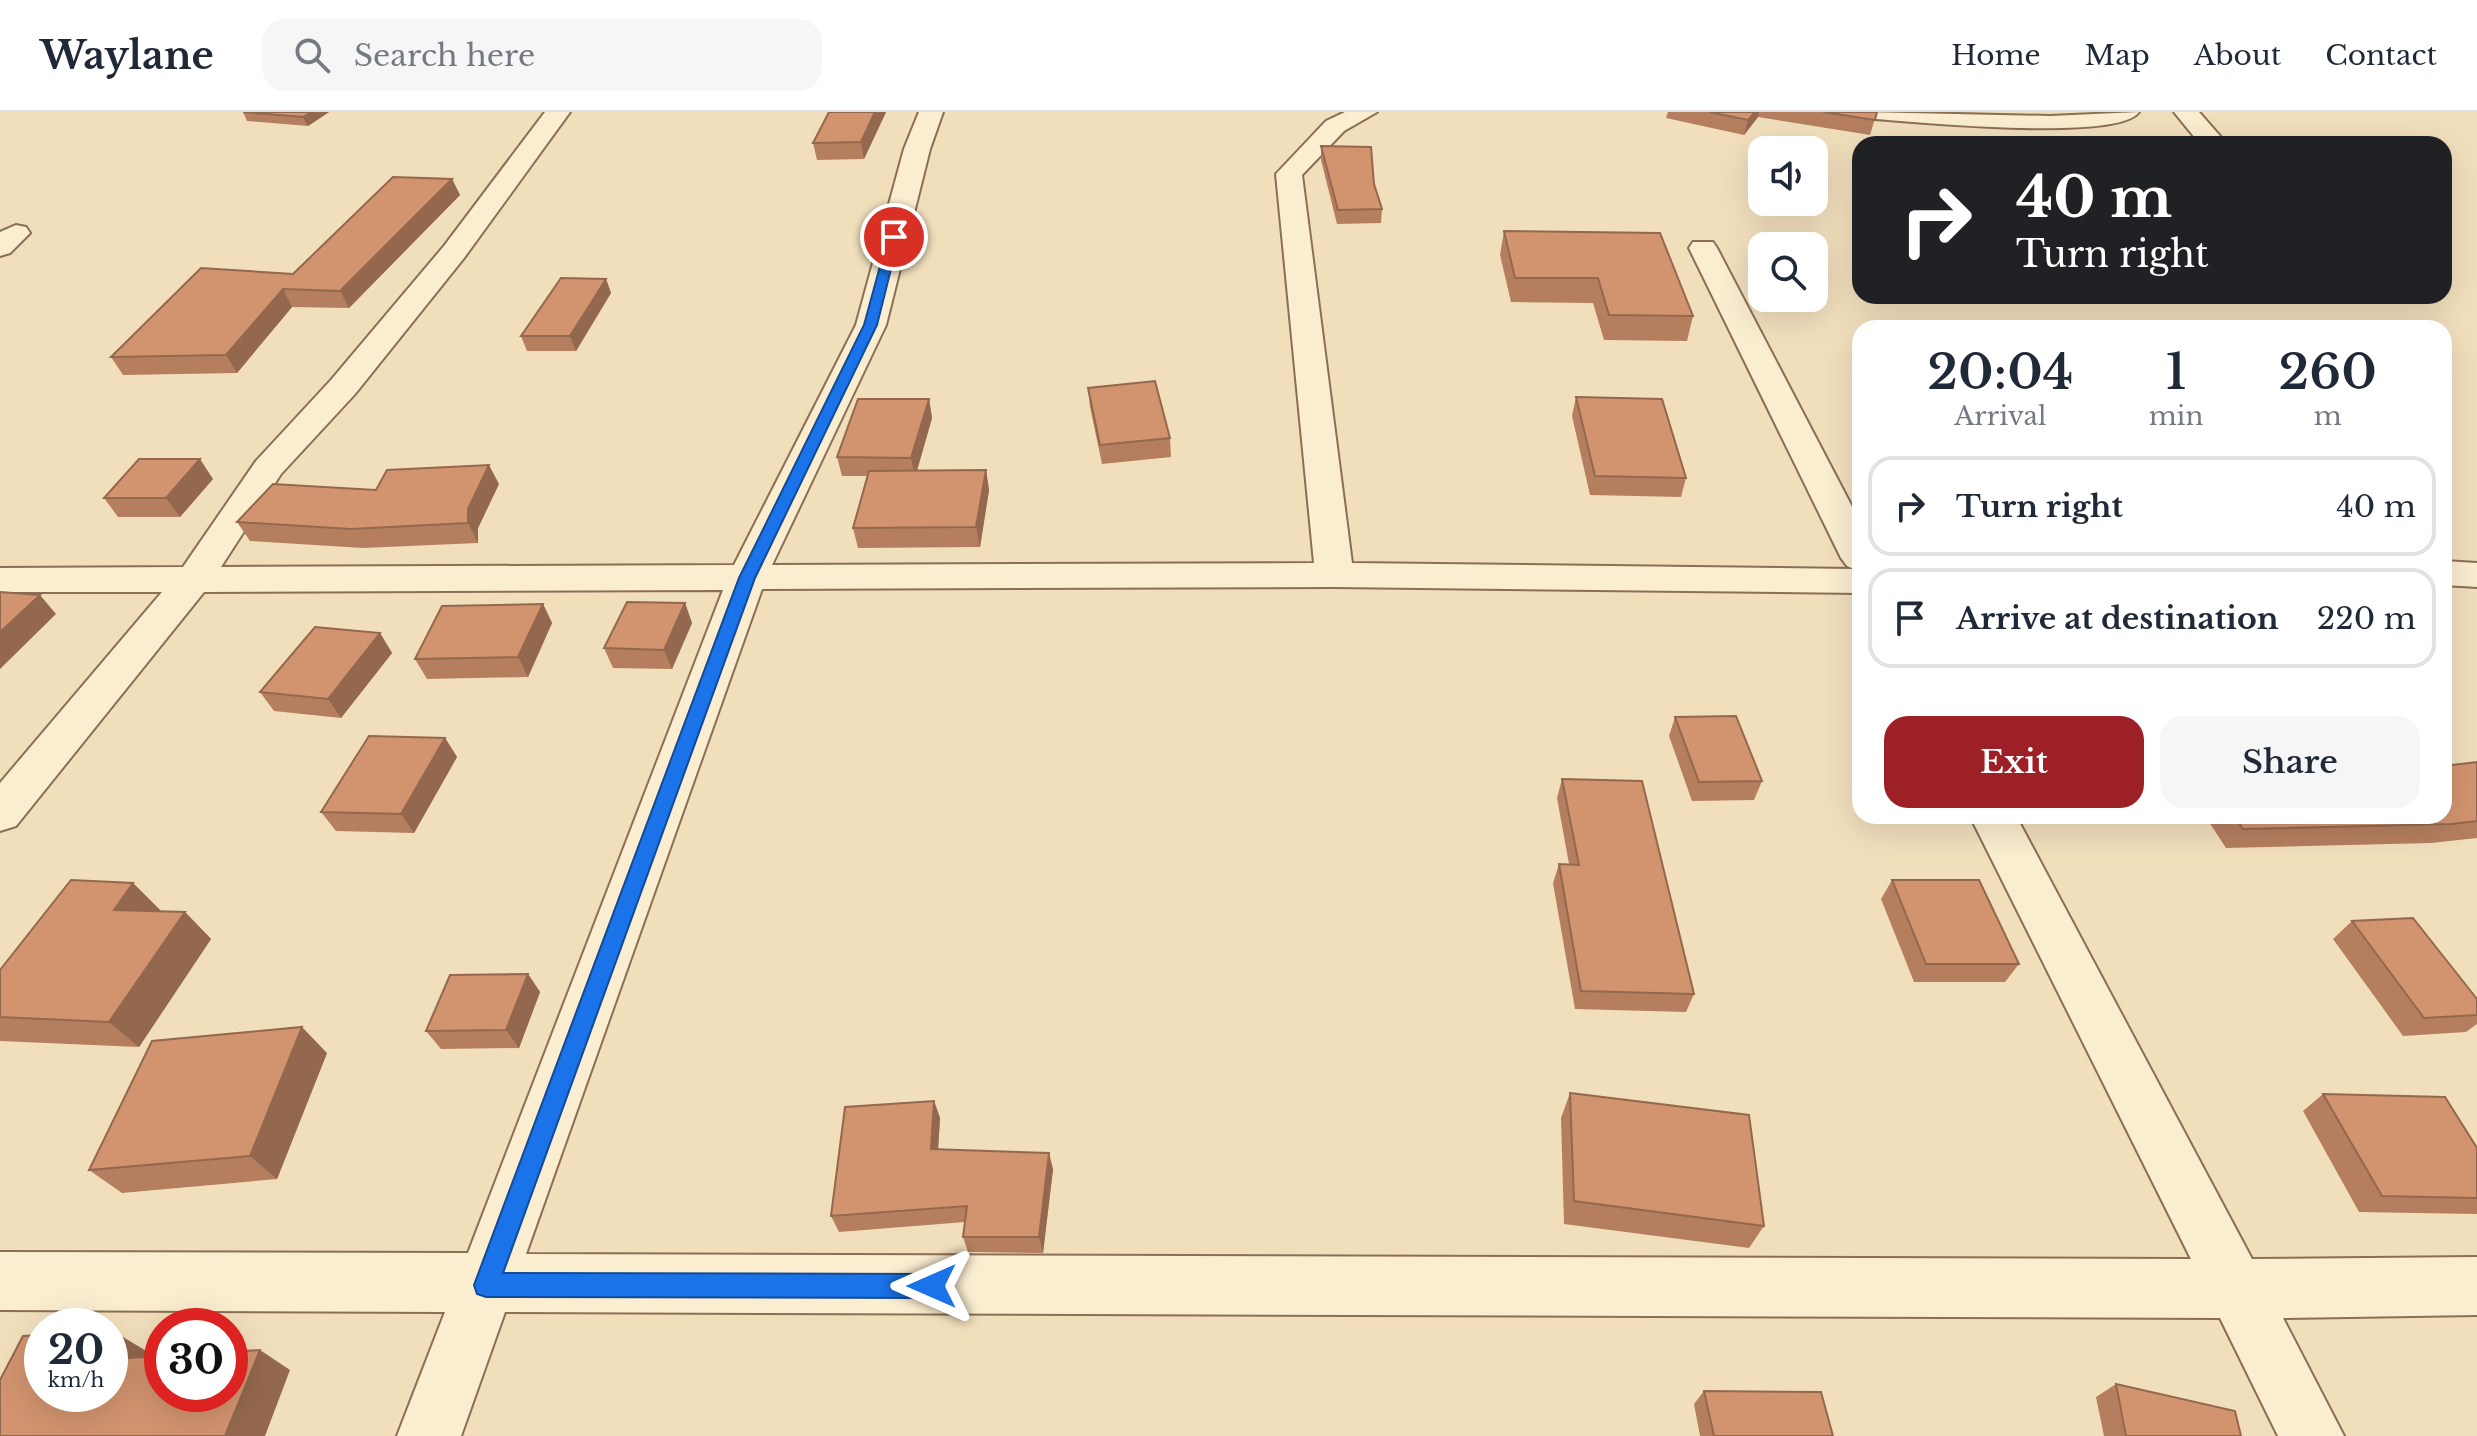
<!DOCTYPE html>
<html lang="en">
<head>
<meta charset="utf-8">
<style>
	:root { --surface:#fff; --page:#f6f6f7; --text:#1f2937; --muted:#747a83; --line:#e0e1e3; --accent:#9d2026 }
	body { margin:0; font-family:"Libre Baskerville",serif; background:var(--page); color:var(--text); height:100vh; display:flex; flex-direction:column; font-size:30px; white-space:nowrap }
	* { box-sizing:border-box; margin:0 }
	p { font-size:26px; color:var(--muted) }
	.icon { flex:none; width:44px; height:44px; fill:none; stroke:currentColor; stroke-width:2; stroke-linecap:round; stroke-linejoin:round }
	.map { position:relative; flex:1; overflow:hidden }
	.panel { position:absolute; left:1852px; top:208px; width:600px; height:504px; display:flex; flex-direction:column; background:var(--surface); border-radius:24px; box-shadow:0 8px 32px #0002 }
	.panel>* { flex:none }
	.banner { position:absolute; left:1852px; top:24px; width:600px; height:168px; border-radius:24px; box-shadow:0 8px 32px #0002; background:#202124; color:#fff; overflow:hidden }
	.buttons { position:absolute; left:1748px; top:24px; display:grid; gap:16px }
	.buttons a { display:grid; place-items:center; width:80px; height:80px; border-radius:16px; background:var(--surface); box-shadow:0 8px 32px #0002; font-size:40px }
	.speed { position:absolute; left:24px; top:1196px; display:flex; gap:16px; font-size:40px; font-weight:700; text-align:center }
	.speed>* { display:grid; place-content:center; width:104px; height:104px; border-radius:50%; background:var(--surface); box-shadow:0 8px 32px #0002; line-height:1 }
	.speed small { font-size:20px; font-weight:400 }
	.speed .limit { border:12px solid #d22; background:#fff; color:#111 }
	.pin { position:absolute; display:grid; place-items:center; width:68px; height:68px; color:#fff; margin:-34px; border:4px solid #fff; border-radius:50%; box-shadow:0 2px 8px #0007 }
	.me { position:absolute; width:88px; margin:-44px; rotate:270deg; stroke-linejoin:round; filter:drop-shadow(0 0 6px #0008) }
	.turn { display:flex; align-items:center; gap:28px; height:168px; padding:0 32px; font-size:36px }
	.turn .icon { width:104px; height:104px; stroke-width:2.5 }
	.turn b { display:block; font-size:56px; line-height:68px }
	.eta { display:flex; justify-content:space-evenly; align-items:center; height:136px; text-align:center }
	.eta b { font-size:48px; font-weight:600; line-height:56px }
	.primary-button { display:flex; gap:16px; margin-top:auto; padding:16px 32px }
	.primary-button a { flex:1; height:92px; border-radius:24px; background:var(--accent); color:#fff; font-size:32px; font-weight:600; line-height:92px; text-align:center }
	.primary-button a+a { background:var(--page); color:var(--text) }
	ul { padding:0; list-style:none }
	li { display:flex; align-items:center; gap:24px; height:100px; margin:0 16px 12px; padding:0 16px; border:4px solid var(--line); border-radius:24px }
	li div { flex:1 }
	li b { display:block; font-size:30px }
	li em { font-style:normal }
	header { display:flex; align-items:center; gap:48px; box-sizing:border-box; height:112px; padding:0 40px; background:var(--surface); border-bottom:2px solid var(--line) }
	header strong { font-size:38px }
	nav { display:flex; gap:44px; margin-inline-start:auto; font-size:28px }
	.search { width:560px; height:72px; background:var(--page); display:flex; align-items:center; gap:20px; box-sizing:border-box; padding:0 28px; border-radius:24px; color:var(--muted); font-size:30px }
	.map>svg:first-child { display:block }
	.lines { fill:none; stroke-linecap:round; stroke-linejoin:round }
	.street-casing { stroke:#8a6f55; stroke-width:4 }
	.street { fill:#fbedd0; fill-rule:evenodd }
	.wall { fill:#b57f5f }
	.shaded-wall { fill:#93684e }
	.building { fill:#d2946f; stroke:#93684e; stroke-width:2 }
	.route { fill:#1a73e8; stroke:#114b97; stroke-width:2 }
</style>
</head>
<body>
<header>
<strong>Waylane</strong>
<div class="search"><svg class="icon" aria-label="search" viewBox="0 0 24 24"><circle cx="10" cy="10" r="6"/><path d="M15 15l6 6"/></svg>Search here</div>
<nav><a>Home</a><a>Map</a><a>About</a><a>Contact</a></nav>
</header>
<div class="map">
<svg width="2477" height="1324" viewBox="0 0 2477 1324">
	<rect width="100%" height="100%" fill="#f1dfbc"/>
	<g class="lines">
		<defs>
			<path id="street" d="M545,0h25l-106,146 -109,136 -74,80 -60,93 513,-2 122,-240 48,-176 15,-37h24l-13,37 -44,176 -114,240 542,-2 -38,-389 50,-53 19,-9h32l-33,19 -42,44 50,388 502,6 -7,-3 -6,-8 -152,-310 4,-6h20l4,6 143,274v71l-526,-6 -572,2 -236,665 1665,5 -221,-443h46l236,443 225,-2v58l-194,3 61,118h-66l-58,-118 -1715,-6 -44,124h-64l48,-124 -445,-2v-58l468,1 255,-663 -519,2 -188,234 -16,5v-48l162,-191h-162v-24l183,-1 73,-106 75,-81 113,-134z
				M1863,0l187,4 89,-4c-20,30 -223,10 -264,7z
				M2174,0h25l28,32h-27z
				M16,113l10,2 4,6 -20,20 -10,3v-24z
				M2444,449l33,2v24l-33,-2z"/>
		</defs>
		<use href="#street" class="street-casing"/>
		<use href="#street" class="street"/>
	</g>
	<path class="wall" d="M243,0h86l-21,14 -61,-5z
		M829,0h57l-22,47 -47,1 -4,-17z
		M1668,0h209l-7,23 -112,-18 -14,18 -78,-17z
		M1321,34l53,38 8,25 -1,14 -44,1 -16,-64z
		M452,67l8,16 -111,113 -57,-1 -55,66 -114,2 -12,-18 182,-83z
		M1504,119l189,85 -6,25 -83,-1 -11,-37 -82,-1 -11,-47z
		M606,167l5,14 -35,58h-49l-6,-15z
		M1088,276l82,50 1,19 -69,7 -12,-57z
		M1576,285l110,81 -5,19 -91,-2 -18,-79z
		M929,287l3,19 -15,53 69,-1 3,20 -9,57 -122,1 -5,-20 14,-52h-25l-5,-19z
		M213,367l-33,38h-62l-14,-19z
		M499,372l-21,44v15l-115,5 -113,-7 -13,-19 139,-32z
		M685,491l7,20 -20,46 -59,-1 -9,-20z
		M543,492l9,19 -24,54 -101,2 -12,-20z
		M380,521l12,20 -51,65 -67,-7 -14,-19z
		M1675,605l87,64 -8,19 -62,1 -23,-65z
		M445,626l12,19 -43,76 -78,-2 -15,-19z
		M2477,650v76l-46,5 -205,5 -21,-32h239z
		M1562,667l132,215 -8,18 -111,-3 -22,-126 6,-19h10l-12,-66z
		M1892,768l127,84 -14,18h-91l-33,-83z
		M133,771l27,27 -1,1 26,1 26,27 -72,108 -139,-6v-71z
		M2352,809l125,78v25l-11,8 -63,4 -70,-97z
		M528,862l12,18 -21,56 -78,1 -15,-18z
		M327,941l-50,126 -155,14 -33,-23z
		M1570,981l194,133 -15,22 -185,-24 -3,-106z
		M2323,982l154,54v66l-118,-2 -56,-101z
		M934,989l6,17 -2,32 115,19 -10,84 -75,-1 -5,-15 2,-15 -126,10 -8,-16z
		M2116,1272l125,52h-137l-8,-39z
		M1704,1279l129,45h-133l-6,-32z"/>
	<path class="shaded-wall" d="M312,0h17l-21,14 -5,-9z
		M875,0h11l-22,47 -3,-17z
		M1755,0h4l-1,5 -14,18 4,-15z
		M452,67l8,16 -111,113 -9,-17z
		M606,167l5,14 -35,58 -6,-15z
		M283,177l9,18 -55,66 -11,-18z
		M929,287l3,19 -17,59 -4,-19z
		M200,347l13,20 -33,38 -14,-19z
		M489,353l10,19 -21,44v15l-10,-20v-14z
		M986,358l3,20 -9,57 -4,-20z
		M40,483l16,19 -56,55v-37z
		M685,491l7,20 -20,46 -8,-19z
		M543,492l9,19 -24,54 -10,-20z
		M380,521l12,20 -51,65 -13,-19z
		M445,626l12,19 -43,76 -13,-19z
		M133,771l27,27 -18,26 -28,-26z
		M185,800l26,27 -72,108 -30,-25z
		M528,862l12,18 -21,56 -13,-18z
		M302,915l25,26 -50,126 -27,-23z
		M934,989l6,17 -3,48 -6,-17z
		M1049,1041l4,16 -10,84 -4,-16z
		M113,1219l35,21 -13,28 -25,-14v-28z
		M260,1238l30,20 -25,66h-40z"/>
	<path class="building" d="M243,0h69l-9,5z
		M829,0h46l-14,30 -48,1z
		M1709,0h46l-7,8z
		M1823,0h54l-2,8z
		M1321,34l50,1 3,37 8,25 -44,1z
		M393,65l59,2 -112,112 -57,-2 -57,66 -115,2 90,-89 92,6z
		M1504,119l156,2 33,83 -84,-1 -11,-37h-83z
		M561,166l45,1 -36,57h-49z
		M1155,269l15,57 -70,7 -12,-57z
		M1576,285l86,2 24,79 -91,-2z
		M858,287h71l-18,59 -74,-1z
		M139,347h61l-34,39h-62z
		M489,353l-21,44v14l-117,6 -114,-7 36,-38 103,6 11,-20z
		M986,358l-10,57 -123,1 16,-57z
		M0,480l40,3 -40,37z
		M627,490l58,1 -21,47 -60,-2z
		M543,492l-25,53 -103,2 27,-53z
		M315,515l65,6 -52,66 -68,-7z
		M1736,604l26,65 -63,1 -24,-65z
		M369,624l76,2 -44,76 -80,-2z
		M2477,650v59l-26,3 -208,5 -9,-13h210v-50z
		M1562,667l80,2 52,213 -113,-3 -22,-127 20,1z
		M71,768l62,3 -19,27 71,2 -76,110 -109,-5v-47z
		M1892,768h87l40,84h-93z
		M2413,806l64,81v16l-53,3 -72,-97z
		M528,862l-22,56 -80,1 24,-56z
		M302,915l-52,129 -161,14 63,-129z
		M1570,981l179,22 15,111 -190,-25z
		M2323,982l122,3 32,51v50l-95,-2z
		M934,989l-3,48 118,4 -10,84h-76l4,-31 -136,10 14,-109z
		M42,1223v59h68v-35l52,-3v38h68v-42l30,-2 -35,86h-225v-56l23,-44z
		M2116,1272l119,27 6,25h-115z
		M1704,1279l117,1 12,44h-119z"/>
	<path class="route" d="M894,121l5,4 -22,88 -122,253 -252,695 429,1 9,3 3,9 -3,9 -9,3 -446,-1 -9,-3 -3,-9 265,-707 125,-253 24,-88z"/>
</svg>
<div class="buttons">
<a><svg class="icon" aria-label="sound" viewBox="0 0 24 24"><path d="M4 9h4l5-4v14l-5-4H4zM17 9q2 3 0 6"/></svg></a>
<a><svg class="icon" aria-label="search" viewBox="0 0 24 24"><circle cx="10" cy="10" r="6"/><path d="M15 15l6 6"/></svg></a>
</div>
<div class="speed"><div>20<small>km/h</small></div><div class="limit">30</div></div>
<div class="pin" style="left:894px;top:125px;background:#d93025"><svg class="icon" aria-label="arrive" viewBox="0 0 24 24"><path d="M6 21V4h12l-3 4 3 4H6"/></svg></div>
<svg class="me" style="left:932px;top:1174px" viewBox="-20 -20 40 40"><path d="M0-17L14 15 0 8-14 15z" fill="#1a73e8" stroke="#fff" stroke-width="4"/></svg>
<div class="banner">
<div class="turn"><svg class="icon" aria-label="right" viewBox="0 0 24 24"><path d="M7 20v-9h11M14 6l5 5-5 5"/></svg><div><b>40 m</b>Turn right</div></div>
</div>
<section class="panel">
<div class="eta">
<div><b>20:04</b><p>Arrival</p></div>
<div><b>1</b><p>min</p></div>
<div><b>260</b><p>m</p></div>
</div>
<ul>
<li><svg class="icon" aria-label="right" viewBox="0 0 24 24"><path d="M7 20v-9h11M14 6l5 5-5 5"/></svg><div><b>Turn right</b></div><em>40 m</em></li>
<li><svg class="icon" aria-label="arrive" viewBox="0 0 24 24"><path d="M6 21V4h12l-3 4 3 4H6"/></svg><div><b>Arrive at destination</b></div><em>220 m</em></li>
</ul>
<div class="primary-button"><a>Exit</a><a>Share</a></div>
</section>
</div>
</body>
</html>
